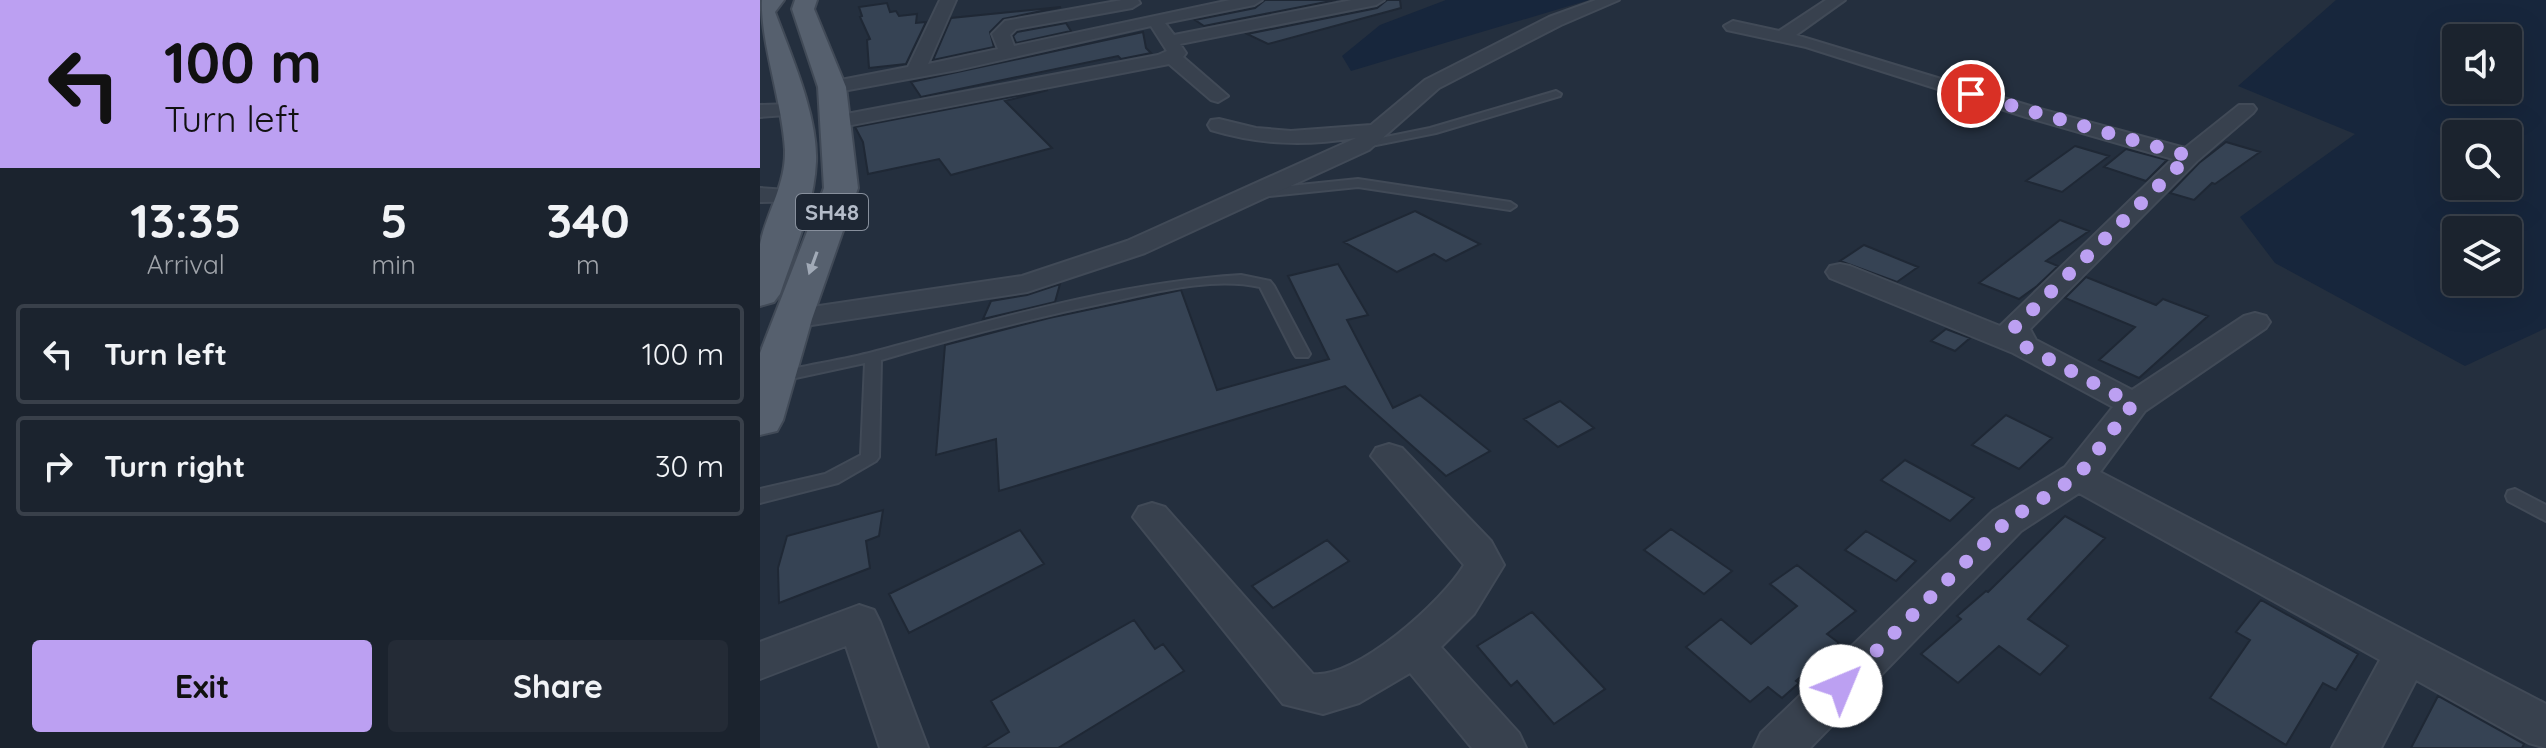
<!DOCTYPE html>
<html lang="en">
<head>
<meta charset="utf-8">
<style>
	:root { --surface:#1b232e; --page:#242b36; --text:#f1f3f6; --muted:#a0a4aa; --line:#39404a; --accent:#bca0f2 }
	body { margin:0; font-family:Quicksand,sans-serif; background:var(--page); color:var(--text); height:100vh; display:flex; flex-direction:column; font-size:30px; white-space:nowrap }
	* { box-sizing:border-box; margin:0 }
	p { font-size:26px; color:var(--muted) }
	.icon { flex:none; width:44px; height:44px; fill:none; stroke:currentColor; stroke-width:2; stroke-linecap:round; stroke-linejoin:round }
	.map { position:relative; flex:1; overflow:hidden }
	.sheet { display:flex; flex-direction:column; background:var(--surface); width:760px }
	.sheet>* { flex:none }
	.banner { background:#bca0f2; color:#111; overflow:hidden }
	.fabs { position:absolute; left:1682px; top:24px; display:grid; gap:16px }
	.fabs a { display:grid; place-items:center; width:80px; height:80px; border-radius:8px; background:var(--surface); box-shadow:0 8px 32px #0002,0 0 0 2px var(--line); font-size:40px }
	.pin { position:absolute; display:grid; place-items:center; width:68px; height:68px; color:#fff; margin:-34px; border:4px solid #fff; border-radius:50%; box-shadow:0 2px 8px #0007 }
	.me { position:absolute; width:88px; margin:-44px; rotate:45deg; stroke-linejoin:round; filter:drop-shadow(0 0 6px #0008) }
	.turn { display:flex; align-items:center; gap:28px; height:168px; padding:0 32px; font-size:36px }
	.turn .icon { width:104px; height:104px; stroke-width:2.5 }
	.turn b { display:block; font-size:56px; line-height:68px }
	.eta { display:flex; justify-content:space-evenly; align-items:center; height:136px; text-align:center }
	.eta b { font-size:48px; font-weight:700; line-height:56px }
	.primary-button { display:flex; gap:16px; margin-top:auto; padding:16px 32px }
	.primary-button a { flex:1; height:92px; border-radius:8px; background:var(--accent); color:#111; font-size:32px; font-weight:700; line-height:92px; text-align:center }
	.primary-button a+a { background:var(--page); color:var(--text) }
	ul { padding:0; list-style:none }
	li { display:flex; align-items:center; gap:24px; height:100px; margin:0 16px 12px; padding:0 16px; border:4px solid var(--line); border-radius:8px }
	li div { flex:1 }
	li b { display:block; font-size:30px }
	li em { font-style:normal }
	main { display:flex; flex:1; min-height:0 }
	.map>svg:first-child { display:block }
	.water { fill:#17263c; fill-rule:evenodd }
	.building { fill:#364354; stroke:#1f2835; stroke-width:2 }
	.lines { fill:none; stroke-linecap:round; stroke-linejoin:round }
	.lane-casing { stroke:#414a57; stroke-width:4 }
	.street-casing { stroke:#414a57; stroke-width:4 }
	.primary-casing { stroke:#414a57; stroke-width:4 }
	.lane { fill:#38414e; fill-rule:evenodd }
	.street { fill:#38414e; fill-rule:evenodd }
	.primary { fill:#56606e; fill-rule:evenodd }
	.oneway { fill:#a1aab7 }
	.route { stroke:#bca0f2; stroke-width:14; stroke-dasharray:0 25.2 }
	.labels { text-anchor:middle; stroke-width:8; stroke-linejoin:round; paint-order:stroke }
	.shield { fill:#1d2633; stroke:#878f9c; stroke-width:2 }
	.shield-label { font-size:22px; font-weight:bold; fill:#b4bcc9 }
</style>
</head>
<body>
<main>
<section class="sheet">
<div class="banner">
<div class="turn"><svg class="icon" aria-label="left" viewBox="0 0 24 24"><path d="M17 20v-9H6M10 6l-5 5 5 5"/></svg><div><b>100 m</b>Turn left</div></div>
</div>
<div class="eta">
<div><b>13:35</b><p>Arrival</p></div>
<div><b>5</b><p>min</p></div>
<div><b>340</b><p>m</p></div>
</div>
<ul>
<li><svg class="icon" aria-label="left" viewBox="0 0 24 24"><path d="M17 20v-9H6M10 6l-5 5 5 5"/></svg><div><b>Turn left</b></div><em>100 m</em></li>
<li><svg class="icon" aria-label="right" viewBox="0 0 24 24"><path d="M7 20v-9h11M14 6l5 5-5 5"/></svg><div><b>Turn right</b></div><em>30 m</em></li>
</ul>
<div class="primary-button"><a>Exit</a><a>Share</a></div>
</section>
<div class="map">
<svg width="1786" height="748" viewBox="0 0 1786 748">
	<rect width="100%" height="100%" fill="#242f3e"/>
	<path class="water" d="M686,0h143l-238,71 -9,-15 38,-31z
		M1576,0h210v328l-81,38 -190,-103 -35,-46 115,-83 -117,-48zM1696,38h52v52h-52zM1696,134h52v52h-52zM1696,230h52v52h-52z"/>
	<path class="building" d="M505,0h71l-132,26 -9,-6 60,-12z
		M627,0h13l1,8 -133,36 -21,-10 130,-26z
		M127,3l3,9 6,-1 3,5 18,-2 -1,9 10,-1 -20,42 -37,4 -2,-28 3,-1 -10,-22 2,-1 -3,-9z
		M301,7l-58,12 -13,13 4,15 -61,13 18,-42z
		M306,23l5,8 -55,12 -3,-7 4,-4z
		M383,32l3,16 5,5 -30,6 -3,-3 -197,41 -10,-15z
		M288,90l-43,11 47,47 -101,27 -12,-16 -71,15 -5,-32 -8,-15z
		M1466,142l34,10 -45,32 -3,-1 -18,17 -24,-7 29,-30z
		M1315,146l34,10 -47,36 -36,-11z
		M1366,149l41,11 -21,21 -42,-14z
		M655,211l65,33 -34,17 -12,-7 -37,18 -53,-30z
		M1300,220l29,11 -43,30 12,5 -21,20 -18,13 -40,-16z
		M1104,245l54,22 -21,15 -57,-21z
		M578,264l30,51 -21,5 46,88 27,-13 70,56 -44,25 -101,-90 -346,105 -3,-52 -60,16 9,-110 104,-27 132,-28 36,100 112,-31 -41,-83z
		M1326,277l70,28 7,-6 45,17 -69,62 -40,-18 36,-33 -70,-29z
		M300,284l-5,18 -72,17 8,-18 36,-6z
		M1186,329l24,9 -15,13 -24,-10z
		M800,401l34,27 -36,19 -34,-28z
		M1246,415l46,23 -33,31 -47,-24z
		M1145,460l69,38 -24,23 -69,-41z
		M123,510l-4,26 -13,5 4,27 -91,35 -1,-35 9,-32z
		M1305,516l40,22 -77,81 40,27 -28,29 -41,-29 -41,37 -37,-29 40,-35 -4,-3 29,-25 2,1z
		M911,529l61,42 -28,23 -60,-44z
		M260,530l24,34 -135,69 -20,-39z
		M1106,531l50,30 -20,20 -51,-31z
		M567,540l22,21 -76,47 -21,-22z
		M1037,565l59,46 -29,23 12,9 -43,38 3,2 -17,15 -14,-11 -18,15 -64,-55 35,-28 30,25 46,-38 -27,-22z
		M1501,600l97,54 -22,36 -13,-7 -37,62 -76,-47 40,-58 -14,-8z
		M772,612l73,77 -51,35 -37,-43 -6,5 -34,-40z
		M374,620l21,29 8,-5 21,27 -126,77h-75l26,-16 -18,-31z
		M1678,696l86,48 -2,4h-111z"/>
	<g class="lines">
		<defs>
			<path id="lane" d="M796,91l5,3 -1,2 -124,37 -75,15 -6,-3 6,-3 69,-14z
				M598,179l152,23 6,4 -6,4 -152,-23 -98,10 -6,-4 6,-4z
				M481,275l29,6 4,5 36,68 -2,3h-12l-2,-3 -34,-67c-47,-10 -100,4 -146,14 -78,16 -156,36 -233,59l-2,97 -3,4 -38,22 -78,20v-14l65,-15 36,-19 4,-92 -88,19 -8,-5 2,-3c34,-9 68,-13 102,-22 121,-32 242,-69 368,-77z
				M1755,489l31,16v16l-38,-20 -2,-5 2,-5z"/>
			<path id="street" d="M180,0h16l-28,64 70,-15 -6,-15 13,-13 117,-21h16l2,3 -8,5 -116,21 -6,6 4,11 216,-46h32l-8,5 -89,18 9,12 178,-35h32l-8,5 -196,39 6,9 -3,4 45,39 -10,6 -7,-2 -42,-36 -333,64 -7,-2 -4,-4 11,-6 322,-61 9,-4 -16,-25 -194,44 -125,23 -7,-2 -3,-4 3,-4 83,-16z
				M836,0h23l-58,25 -122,63 -70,62 -224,103 -118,39 -235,36 -10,-3 -5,-6 5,-6 10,-3 230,-34 105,-35 229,-103c-51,8 -95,7 -145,-8l-3,-5 3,-5 8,-1 37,9 35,3 80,-6 54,-45 124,-63z
				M1066,0h19l-49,35 244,74 145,39 54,-43h14l3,4 -3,4 -56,48 -167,168 6,11 96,50 112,-74 11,-3 11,3 4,6 -4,6 -121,83 -45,61 446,232v44l-17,-5 -113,-63 -35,68h-49l48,-88 -301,-167 -58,38 -211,217h-56l7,-15 232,-222 72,-44 48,-60 -100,-54 -183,-75 -4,-6 4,-6 10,-2 10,2 150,60 173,-167 -147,-42 -220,-70 -79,-17 -3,-4 9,-5 46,10z
				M32,104l10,6 -3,4 -39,3v-12z
				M0,188l42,3 3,5 -3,5 -42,1z
				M629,444l13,4 89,93 13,24 -30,49 -33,33 78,86 7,15h-54l-62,-75 -51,30 -36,11 -40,-10 -150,-187 6,-10 13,-4 13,4 148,167c43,5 130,-73 151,-109l-93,-109 5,-8z
				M99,605l15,5 6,12 48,126h-48l-34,-102 -86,33v-37z"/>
			<path id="primary" d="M2,0h22l-9,12c16,43 43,104 41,150 -2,45 -22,90 -36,132l-6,8 -14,4c0,-19 0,-43 0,-62 7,-32 26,-60 25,-94 -2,-45 -25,-110 -23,-150z
				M35,0h22l-3,9 32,78 12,101 -46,131 -29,101 -6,11 -17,4v-82l64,-165 -6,-101 -26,-78z"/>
		</defs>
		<use href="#lane" class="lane-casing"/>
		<use href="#street" class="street-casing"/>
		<use href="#primary" class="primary-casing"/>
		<use href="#lane" class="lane"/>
		<use href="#street" class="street"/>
		<use href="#primary" class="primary"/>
	</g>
	<defs><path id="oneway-solid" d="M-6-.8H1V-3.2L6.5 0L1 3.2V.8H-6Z" transform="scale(2)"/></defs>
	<use class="oneway" href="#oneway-solid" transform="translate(53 263) rotate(110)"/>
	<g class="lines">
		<path class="route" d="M1081,686l166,-165 71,-45 55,-72 -109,-58 -10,-18 175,-172 -218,-62"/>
	</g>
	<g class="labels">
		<rect class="shield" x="36" y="194" width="72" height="36" rx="6"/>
		<g class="shield-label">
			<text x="72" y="220">SH48</text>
		</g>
	</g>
</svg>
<div class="fabs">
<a><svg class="icon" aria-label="sound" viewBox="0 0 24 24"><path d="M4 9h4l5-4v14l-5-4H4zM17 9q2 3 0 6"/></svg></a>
<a><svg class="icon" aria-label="search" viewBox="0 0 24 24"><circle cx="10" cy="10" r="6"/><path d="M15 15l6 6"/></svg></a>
<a><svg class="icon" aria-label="layers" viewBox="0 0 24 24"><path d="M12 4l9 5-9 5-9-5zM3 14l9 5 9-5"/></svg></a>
</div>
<div class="pin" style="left:1211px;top:94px;background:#d93025"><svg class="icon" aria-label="arrive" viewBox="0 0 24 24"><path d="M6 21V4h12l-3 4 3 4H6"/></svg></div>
<svg class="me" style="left:1081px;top:686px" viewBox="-20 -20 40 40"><circle r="19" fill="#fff"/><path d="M0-13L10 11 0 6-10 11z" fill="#bca0f2"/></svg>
</div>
</main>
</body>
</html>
